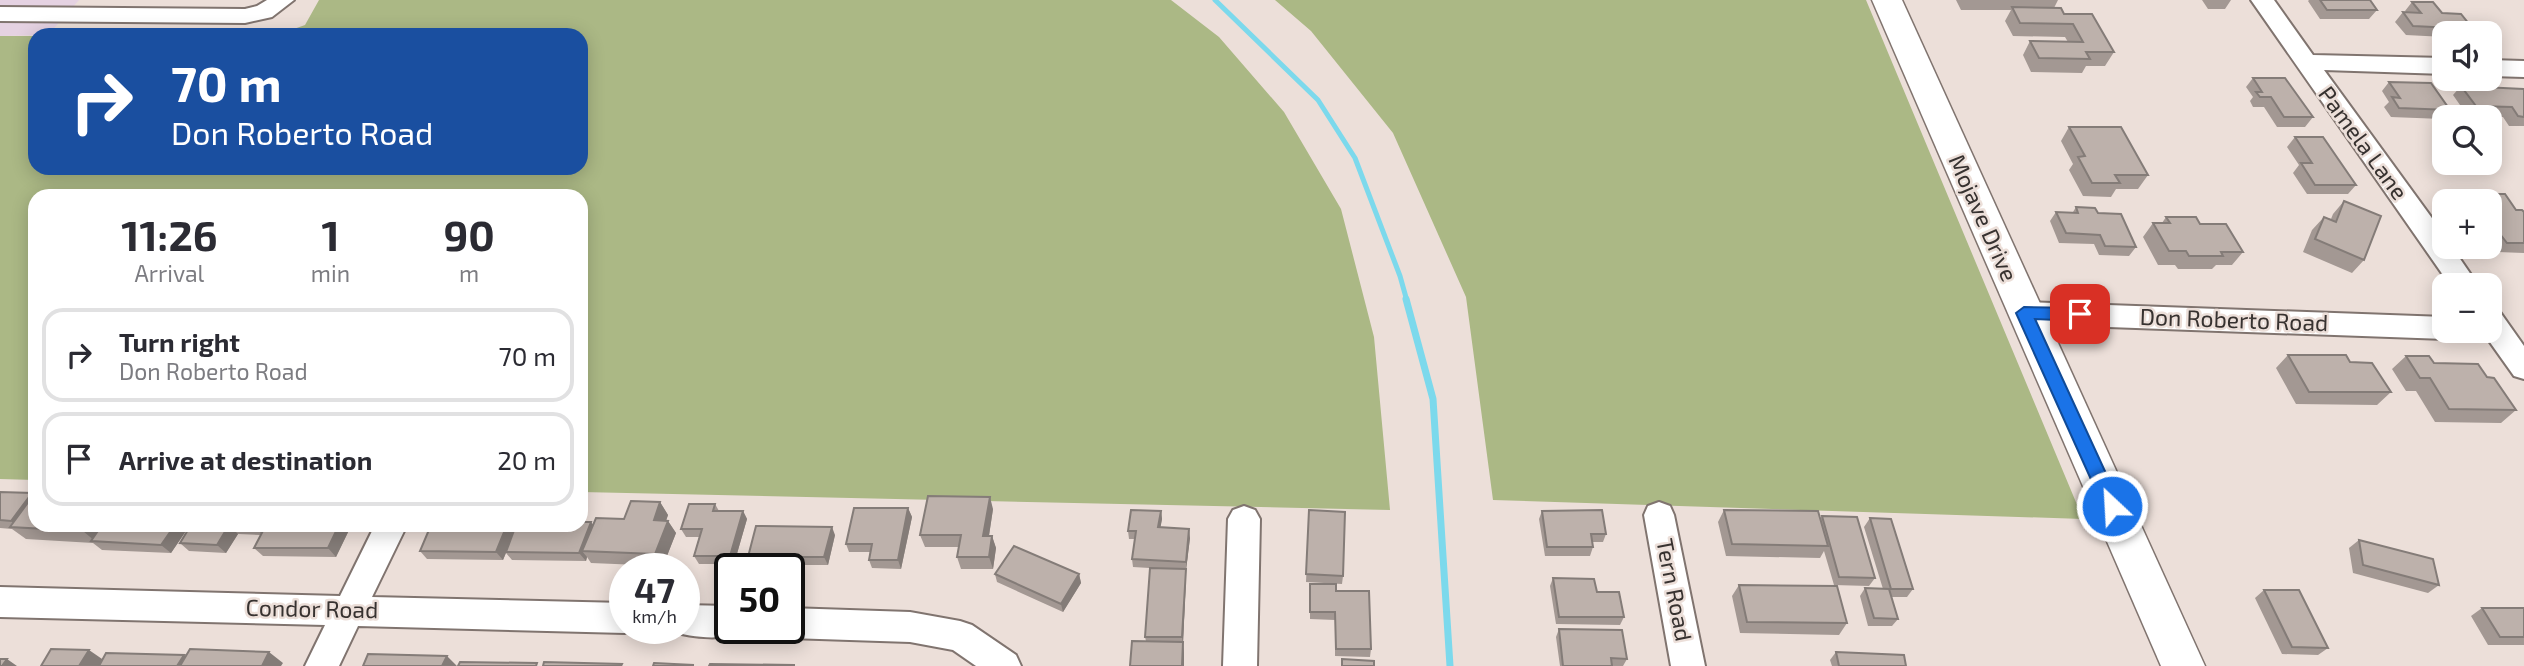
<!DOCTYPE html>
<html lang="en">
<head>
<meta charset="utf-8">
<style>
	:root { --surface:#fff; --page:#f2f2f3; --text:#2b2b33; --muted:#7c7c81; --line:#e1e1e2 }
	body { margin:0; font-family:"Exo 2",sans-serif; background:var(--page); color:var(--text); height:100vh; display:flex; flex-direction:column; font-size:26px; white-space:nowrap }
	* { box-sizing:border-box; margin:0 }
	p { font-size:23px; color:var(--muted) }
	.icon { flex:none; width:38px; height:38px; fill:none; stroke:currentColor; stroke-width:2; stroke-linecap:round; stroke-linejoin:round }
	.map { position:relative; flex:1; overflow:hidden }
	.details { position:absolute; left:28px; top:189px; width:560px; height:343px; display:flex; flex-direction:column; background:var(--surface); border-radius:21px; box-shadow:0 4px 18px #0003 }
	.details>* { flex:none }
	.guide { position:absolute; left:28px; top:28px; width:560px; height:147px; border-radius:21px; box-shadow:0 4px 18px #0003; background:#1a4fa0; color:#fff; overflow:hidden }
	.controls { position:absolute; left:2432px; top:21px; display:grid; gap:14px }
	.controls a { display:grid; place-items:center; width:70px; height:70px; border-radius:14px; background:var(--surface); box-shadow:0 4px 18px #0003; font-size:35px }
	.speed { position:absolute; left:609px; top:553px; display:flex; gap:14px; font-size:35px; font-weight:700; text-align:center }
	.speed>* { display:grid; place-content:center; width:91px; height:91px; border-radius:50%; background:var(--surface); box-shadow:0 4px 18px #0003; line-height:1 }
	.speed small { font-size:18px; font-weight:400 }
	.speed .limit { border:4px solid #111; border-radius:10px; background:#fff; color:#111 }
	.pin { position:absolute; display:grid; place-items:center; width:60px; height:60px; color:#fff; margin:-30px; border-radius:14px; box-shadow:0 4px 10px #0006 }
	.me { position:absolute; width:77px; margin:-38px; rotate:335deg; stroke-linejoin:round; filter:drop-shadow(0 0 5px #0008) }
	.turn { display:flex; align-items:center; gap:24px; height:147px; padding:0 28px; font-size:32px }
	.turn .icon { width:91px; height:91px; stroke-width:2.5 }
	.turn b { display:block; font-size:49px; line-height:60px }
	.eta { display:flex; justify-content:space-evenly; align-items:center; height:119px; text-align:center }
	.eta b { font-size:42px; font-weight:700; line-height:49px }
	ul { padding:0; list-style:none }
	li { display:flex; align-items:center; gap:21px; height:94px; margin:0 14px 10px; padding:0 14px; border:4px solid var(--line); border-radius:21px }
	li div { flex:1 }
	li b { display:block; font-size:26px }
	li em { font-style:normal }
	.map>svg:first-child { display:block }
	.commercial { fill:#e5d2e2 }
	.green { fill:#abb885 }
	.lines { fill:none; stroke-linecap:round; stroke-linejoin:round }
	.stream-far1 { stroke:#7cd9ec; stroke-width:5 }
	.stream { stroke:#7cd9ec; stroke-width:7 }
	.minor-casing { stroke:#80746f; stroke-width:4 }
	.major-casing { stroke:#80746f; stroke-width:3 }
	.minor { fill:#fff; fill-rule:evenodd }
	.major { fill:#fff; fill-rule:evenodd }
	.wall { fill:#a39893 }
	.shaded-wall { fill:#847c78 }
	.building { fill:#bdb1ab; stroke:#847c78; stroke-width:2 }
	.route { fill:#1a73e8; stroke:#114b97; stroke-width:2 }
	.labels { text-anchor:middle; stroke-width:5; stroke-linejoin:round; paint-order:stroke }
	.street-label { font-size:23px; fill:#373230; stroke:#ecdfd9 }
</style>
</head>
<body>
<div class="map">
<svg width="2524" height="666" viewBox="0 0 2524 666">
	<rect width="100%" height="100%" fill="#ecdfd9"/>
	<path class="commercial" d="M0,0h79l-31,35 -48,1z"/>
	<path class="green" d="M319,0h852l48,37 65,75 57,97 33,128 16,173 -809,-18v-296h-546v284l-35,-1v-443h35v132h546v-133h-370h66l28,-10z
		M1275,0h591l217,519 -590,-19 -27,-203 -73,-164 -82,-102z"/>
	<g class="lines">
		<path class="stream-far1" d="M1215,0l103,100 37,58 45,118 7,25"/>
		<path class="stream" d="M1406,299l27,100 17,267"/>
		<defs>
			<path id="minor" d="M267,0h27l-22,17 -27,6 -245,-2v-14l245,2 12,-3z
				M2251,0h23l39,55 132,3v16l-121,-4 121,166v11h7l26,38h-28z
				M2490,60l34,1v16l-34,-1z
				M2024,302l421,15v14h12l-2,5 -10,3 -421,-15 -10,-3 -4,-8 4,-8z
				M2490,309l10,3 24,34v33l-10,-3 -32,-45h8z
				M1659,502l11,4 4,9 31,151h-34l-27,-151 4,-9z
				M1244,506l11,4 5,9 -3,147h-34l5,-147 5,-9z
				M375,525h32l-35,72 253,6v25h12l-12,5 -267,-7 -19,40h-34l20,-41 -325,-8v-30l340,9z
				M684,605l46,1v22h13c-13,15 -54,9 -71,3l-1,-3h13z
				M789,608l121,4 50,9 12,4 44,30 5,11h-45l-23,-16 -43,-8 -121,-4 -12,-4 -2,-6h14z"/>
			<path id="major" d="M1872,0h30l303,666h-44z"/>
		</defs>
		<use href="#minor" class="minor-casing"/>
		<use href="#major" class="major-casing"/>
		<use href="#minor" class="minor"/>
		<use href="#major" class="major"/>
	</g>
	<path class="wall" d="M1956,0h102l-4,8 10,6 50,38 -9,14h-19l-4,7 -51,-1 -8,-17 7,-14 38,1 -3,-5 -52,-1 -8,-15 6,-11h-50z
		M2202,0h29l-6,9h-17z
		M2309,0h61l7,10 -8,9h-49l-12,-18z
		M2412,2l30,11 31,16 -3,4h-25v4l-39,-2 -11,-13 8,-10h3l-1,-1z
		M2253,78l60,39 -8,10h-28l-13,-20h-11l-3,-6 3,-4 -7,-10z
		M2389,82l61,28 -8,9 -51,-2 -7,-10 5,-5 -7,-11z
		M2461,86l63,3v37h-15l-6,-9 -36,-2 -14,-20z
		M2069,127l79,48 -10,14h-22l-5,8 -28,-1 -14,-26 4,-6 -12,-23z
		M2295,137l61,48 -8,9h-41l-14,-21 6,-8 -12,-18z
		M2478,194l46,18v41l-26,-1 -8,-10v-41h-20z
		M2344,201l20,59 -12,13 -49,-21 9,-22 12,-13 7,2 2,-5z
		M2076,207l22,6 38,34 -7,9 -30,-1 -5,-11 -35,-1 -9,-22 6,-9h17z
		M2166,217l34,7 43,28 -11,13h-16l-4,4h-34l-3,-4h-17l-15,-28 10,-14h9z
		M2288,355l62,7 41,30 -14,13 -81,-1 -20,-36z
		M2406,356l81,21 29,33 -15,13 -66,-1 -19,-31h-10l-14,-22z
		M0,492l32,1 3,3v29h155l-19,28 -69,-3 -9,-7 -67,-4 -14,-10 -12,-1z
		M660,502l8,13 -2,6h2l8,12 -13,33 -72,-3 -4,-6 -1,4 -74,-1 -6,-7 -3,7 -76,-1 -7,-8 95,-24 78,-2 31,-6z
		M715,504l4,7h24l4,8 -13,45h-35l-5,-8 5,-19h-13l-5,-8z
		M908,508l4,9 -11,52 -29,-1 -3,-8 1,-8h-21l-3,-8z
		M993,509l-4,27h3l4,12 -3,21h-32l-4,-12 2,-10h-34l-5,-12z
		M1309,510l34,66 -1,8 -36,-2z
		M1724,510l96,9 2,-3 53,62 -6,8 -35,-1 -10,-34 -4,7 -94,-2 -8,-34z
		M1161,511l1,8 -2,9 30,10 -4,32v7l-3,65 1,11v13h-54l16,-25 -1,-4 21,-68 -33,-2 -1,-8 3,-20h-6l-1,-8z
		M1542,511l64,23 -3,8h-11l1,5 -3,9h-45l-6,-37z
		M1870,518l43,71 -6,8h-16l7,22 -6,7h-24l-8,-30 5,-8 18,1 -19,-62z
		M191,525h160v1l-15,31 -73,-1 -9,-8 7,-13 -23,-1 -12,19 -37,-2 -9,-8z
		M835,535l-7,30h-75l-5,-8z
		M2359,540l80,45 -11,8 -75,-20 -4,-25z
		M995,574h84l2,9 -18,29 -66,-30z
		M1553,578l44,14 27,25 -4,8 -64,-1 -6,-38z
		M1310,584l26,7 35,58 -1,8 -35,-1v-36l-25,-1z
		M1739,585l108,38 -8,12 -99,-2 -8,-37z
		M2264,590l64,58 -10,7 -36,-1 -27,-56z
		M2482,608h42v37h-36l-17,-29z
		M1559,629l68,30 -4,7h-63l-4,-29z
		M1836,652l70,14h-74l-2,-6z"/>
	<path class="shaded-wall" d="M32,493l3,3v16l-14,16 -10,-7z
		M990,497l3,12 -6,39 -4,-12z
		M660,502l8,13 -6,17 -8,-12z
		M908,508l4,9 -11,52 -3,-9z
		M743,511l4,8 -13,45 -4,-8z
		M1161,511l1,8 -3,17 -1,-9z
		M668,521l8,12 -13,33 -8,-12z
		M591,522l6,8 -15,21 5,6 -1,4 -7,-8z
		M87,525h23l-14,17 -13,-11z
		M175,525h15l-19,28 -10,-8z
		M229,525l9,9 -12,19 -9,-8z
		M254,525h14l-5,10 -9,-9z
		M339,525l12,1 -15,31 -8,-9z
		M507,525h7l2,3 -13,32 -7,-8z
		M832,527l3,8 -7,30 -4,-8z
		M1189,529l1,9 -4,32v-8z
		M992,536l4,12 -3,21 -4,-12z
		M1186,569v8l-3,68 -1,-8z
		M1079,574l2,9 -18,29 -2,-8z
		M1183,642l1,11v13h-2z
		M89,650l16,11 -3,5h-23z
		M269,652l14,11 -2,3h-19z
		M184,655l10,7 -2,4h-15z
		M447,656l10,10h-15z
		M7,659l10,7h-15z"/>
	<path class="building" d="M2320,0h50l7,10h-50z
		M2412,2h21l9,11 19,1 12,15 -60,-3 -10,-14 18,1z
		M2012,7l49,1 3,6h28l22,38h-28l4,7 -51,-1 -9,-17 53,1 -10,-18 -53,-1z
		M2253,78h32l28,39h-29l-13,-20h-11l-4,-5h6z
		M2389,82l42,1 19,27 -51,-2 -7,-11 8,1z
		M2461,86l63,3v28l-6,-1 -6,-9 -36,-1z
		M2069,127h52l27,48h-33l5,8h-28l-14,-26 7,-1z
		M2295,137h28l33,48h-41l-14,-22h11z
		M2478,194h27l11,16h6l2,2v31h-17l-17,-22v-20h-6z
		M2344,201l37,15 -17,44 -49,-21 9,-22 12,5z
		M2076,207l19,1 3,5 23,1 15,33 -31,-1 -5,-11 -34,-2 -10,-21 22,1z
		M2166,217h30l4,7h26l17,28h-22l2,4h-34l-3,-5h-17l-16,-28h17z
		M2288,355h58l4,7 22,1 19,29h-82z
		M2406,356h23l5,7 44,1 9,13 7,1 22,32 -67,-1 -19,-31h-10z
		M0,492l32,1 -21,28 -11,-1z
		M928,496l62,1 -7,39h9l-3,21h-32l4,-22h-41z
		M32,497h3v28h52l-4,6 -73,-4z
		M631,501l29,1 -6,18 14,1 -13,33 -73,-3 14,-33 28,1z
		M689,504h26l-2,7h30l-13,45h-36l8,-27h-21z
		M854,508h54l-10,52h-29l3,-16h-26z
		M1131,510l30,1 -3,16 31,2 -3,33 -54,-3 4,-28h-8z
		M1309,510l36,2 -2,64 -37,-2z
		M1602,510l4,24h-15l2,13h-46l-5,-36z
		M1724,510l94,1 10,35 -96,-2z
		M1822,516l35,1 18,61 -36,-1z
		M1870,518l21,1 22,70h-22z
		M581,522h10l-12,31 -73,-1 10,-27h65z
		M102,525h73l-14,20 -70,-4z
		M191,525h63v1l-25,-1 -12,20 -37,-2z
		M266,525h73l-11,23h-74z
		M431,525h76l-11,27 -76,-1z
		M756,526l76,1 -8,30h-76z
		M2359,540l74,19 6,26 -76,-20z
		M1014,546l65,28 -18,30 -66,-30z
		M1150,568l36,1 -4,68h-37z
		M1553,578l41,1 3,13h22l5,25h-65z
		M1310,584h26v7h33l2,58h-35l-1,-37h-25z
		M1739,585l98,1 10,37 -100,-1z
		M1865,588l24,1 9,30 -24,-1z
		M2264,590h35l29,58 -36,-1z
		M2482,608h42v29h-24z
		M1559,629l63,1 5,29 -16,-1 1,8h-49z
		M1132,641l51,1 -1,24h-52z
		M51,649l38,1 -10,16h-38z
		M190,649l79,3 -7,14h-82z
		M1836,652l68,3 2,11h-67z
		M106,653l78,2 -7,11h-78z
		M368,654l79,2 -5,10h-79z
		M0,659h7l-5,7h-2z
		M1342,659l32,2v5h-32z
		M460,662l77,1 -1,3h-78z
		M544,662l78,2 -1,2h-78z
		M654,663l40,2 -41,1z
		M710,664l84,1v1h-85z"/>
	<path class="route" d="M2024,307l56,1 8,6 -8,7 -45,-2 86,187 -3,6 -6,2 -6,-2 -3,-6 -87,-193z"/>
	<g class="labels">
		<g class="street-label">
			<text transform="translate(2363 143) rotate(54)" y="8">Pamela Lane</text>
			<text transform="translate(1983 218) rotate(66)" y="8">Mojave Drive</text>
			<text transform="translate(2234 320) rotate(2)" y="8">Don Roberto Road</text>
			<text transform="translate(1674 590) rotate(79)" y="8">Tern Road</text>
			<text transform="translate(312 609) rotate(1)" y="8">Condor Road</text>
		</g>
	</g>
</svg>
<div class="controls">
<a><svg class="icon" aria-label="sound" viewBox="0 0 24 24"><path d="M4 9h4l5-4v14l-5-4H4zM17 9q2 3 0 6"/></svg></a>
<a><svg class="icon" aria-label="search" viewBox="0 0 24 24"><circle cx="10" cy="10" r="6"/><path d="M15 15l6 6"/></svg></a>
<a>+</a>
<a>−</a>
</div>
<div class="speed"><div>47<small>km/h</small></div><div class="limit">50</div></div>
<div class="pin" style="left:2080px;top:314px;background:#d93025"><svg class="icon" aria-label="arrive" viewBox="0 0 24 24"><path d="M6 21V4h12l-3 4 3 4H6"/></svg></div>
<svg class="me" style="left:2112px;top:506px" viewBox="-20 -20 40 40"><circle r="17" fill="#1a73e8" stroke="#fff" stroke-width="3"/><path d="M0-11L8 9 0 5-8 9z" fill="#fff"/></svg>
<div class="guide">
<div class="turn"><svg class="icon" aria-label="right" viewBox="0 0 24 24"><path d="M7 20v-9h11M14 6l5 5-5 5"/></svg><div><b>70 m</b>Don Roberto Road</div></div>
</div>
<section class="details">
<div class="eta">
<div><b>11:26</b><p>Arrival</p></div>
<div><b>1</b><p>min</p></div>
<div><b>90</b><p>m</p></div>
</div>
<ul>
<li><svg class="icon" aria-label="right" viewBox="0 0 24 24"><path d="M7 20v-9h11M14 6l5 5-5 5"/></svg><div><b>Turn right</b><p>Don Roberto Road</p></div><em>70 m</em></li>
<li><svg class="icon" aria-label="arrive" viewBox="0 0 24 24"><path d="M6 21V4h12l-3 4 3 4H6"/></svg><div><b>Arrive at destination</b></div><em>20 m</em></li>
</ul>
</section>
</div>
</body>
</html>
